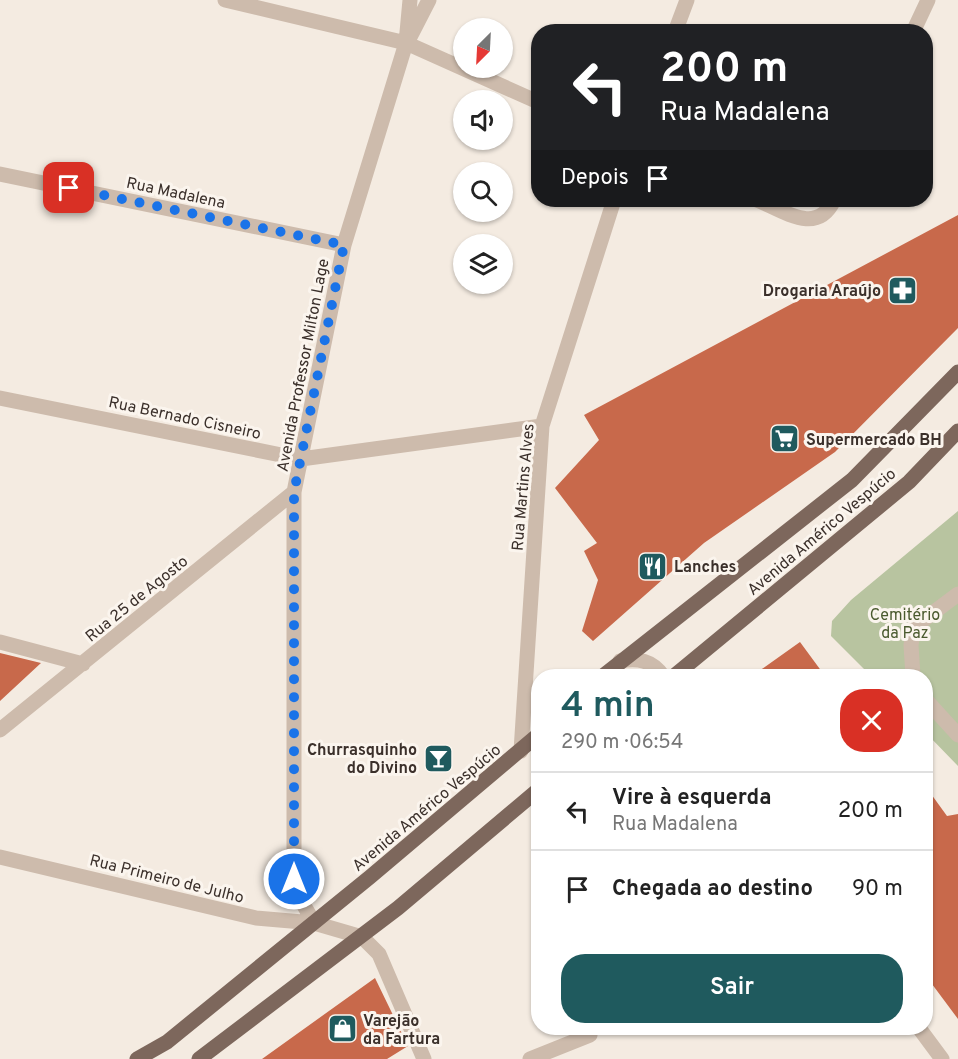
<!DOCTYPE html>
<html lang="pt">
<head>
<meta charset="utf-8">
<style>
	:root { --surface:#fff; --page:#f2f2f2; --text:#222; --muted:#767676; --line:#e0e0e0; --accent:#1f5a5e }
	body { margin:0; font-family:Overpass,sans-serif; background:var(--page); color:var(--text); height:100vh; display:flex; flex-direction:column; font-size:22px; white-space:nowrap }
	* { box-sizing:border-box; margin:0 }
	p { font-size:20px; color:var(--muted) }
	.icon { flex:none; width:33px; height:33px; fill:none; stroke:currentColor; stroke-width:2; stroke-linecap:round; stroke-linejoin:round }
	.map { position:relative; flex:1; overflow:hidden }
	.details { position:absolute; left:531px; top:669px; width:402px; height:366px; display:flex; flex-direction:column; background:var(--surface); border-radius:24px; box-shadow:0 2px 4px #0004 }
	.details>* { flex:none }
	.banner { position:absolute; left:531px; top:24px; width:402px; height:183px; border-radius:24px; box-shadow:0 2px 4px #0004; background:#202124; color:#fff; overflow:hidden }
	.needle { width:39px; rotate:204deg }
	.tools { position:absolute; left:453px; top:18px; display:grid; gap:12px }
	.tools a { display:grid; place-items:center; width:60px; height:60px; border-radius:50%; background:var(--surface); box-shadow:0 2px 4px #0004; font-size:30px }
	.pin { position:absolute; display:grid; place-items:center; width:51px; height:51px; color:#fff; margin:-26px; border-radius:12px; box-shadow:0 3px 9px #0006 }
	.me { position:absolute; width:66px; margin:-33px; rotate:0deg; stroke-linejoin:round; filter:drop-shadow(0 0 4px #0008) }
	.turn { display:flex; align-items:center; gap:21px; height:126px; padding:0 30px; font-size:27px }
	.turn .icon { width:78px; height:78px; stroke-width:2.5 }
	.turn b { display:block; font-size:42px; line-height:51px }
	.then { display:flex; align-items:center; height:57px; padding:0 30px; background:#0003; gap:12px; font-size:22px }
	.round { display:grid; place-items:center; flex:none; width:63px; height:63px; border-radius:24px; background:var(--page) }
	.headline { display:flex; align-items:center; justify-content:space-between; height:102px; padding:0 30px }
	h1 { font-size:36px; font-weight:600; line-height:45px; color:var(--accent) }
	.primary-button { display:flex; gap:12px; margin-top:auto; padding:12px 30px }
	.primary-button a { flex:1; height:69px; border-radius:24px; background:var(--accent); color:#fff; font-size:24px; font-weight:600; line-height:69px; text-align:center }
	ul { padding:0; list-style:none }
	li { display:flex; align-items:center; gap:18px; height:78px; padding:0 30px; border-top:2px solid var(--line) }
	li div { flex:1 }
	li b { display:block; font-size:22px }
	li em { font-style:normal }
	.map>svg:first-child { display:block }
	.green { fill:#b8c4a0 }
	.building { fill:#c8694b }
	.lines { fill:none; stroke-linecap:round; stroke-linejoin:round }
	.minor { stroke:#cdbbac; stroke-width:15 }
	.major { stroke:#7d675c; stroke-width:15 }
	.route { stroke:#1a73e8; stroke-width:10; stroke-dasharray:0 18 }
	.labels { text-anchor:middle; stroke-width:6; stroke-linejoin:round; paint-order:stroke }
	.street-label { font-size:16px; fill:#3b302b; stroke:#fbf5ee }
	.poi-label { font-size:16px; font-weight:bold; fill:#3b302b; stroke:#fbf5ee; text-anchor:start }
	.park-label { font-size:16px; fill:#4a5a2e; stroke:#fbf5ee }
</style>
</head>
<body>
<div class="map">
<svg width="958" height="1059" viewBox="0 0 958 1059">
	<rect width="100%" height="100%" fill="#f4ebe1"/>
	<path class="green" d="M958,511v255l-32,-33v-57h-55l-40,-40 1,-15 19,-21z"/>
	<path class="building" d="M958,215v113l-123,124 -131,91 -111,98 -11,-10 16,-51 -14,-29 13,-8 -42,-55 44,-48 -15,-25z
		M800,642l25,34h-73z
		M0,653l41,10 -41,38z
		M926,787l21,29 11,-2v205l-32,-43z
		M375,978l33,68 -21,13h-125z"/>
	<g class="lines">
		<path class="minor" d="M225,0l181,43 132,59
			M675,32l12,-32
			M913,32l15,-32
			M410,37l19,-37
			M0,174l344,71
			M757,200c27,11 60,36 77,0
			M0,398l301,61 241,-33
			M0,642l83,22
			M620,661c18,-3 32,-1 43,15
			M913,676l-2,-31 3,-18 44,-33
			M926,700l32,35
			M0,730l294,-238
			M521,751l21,-325 72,-226
			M0,857l256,61 58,5 48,14 17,17 45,105
			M314,923l-12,-21 -8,-23v-387l50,-247 62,-202 4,-43
			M919,1028l23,31
			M530,1059l60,-24"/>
		<path class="major" d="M603,676l249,-196 106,-108
			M674,676l235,-194 49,-51
			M137,1059l30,-17 203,-165 168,-142
			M199,1059l199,-151 140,-118"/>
	</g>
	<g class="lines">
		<path class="route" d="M69,188l275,57 -50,247v387"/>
	</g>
	<defs>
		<symbol id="pharmacy-square" viewBox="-11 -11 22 22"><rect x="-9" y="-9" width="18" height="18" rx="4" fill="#1f5a5e" stroke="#fbf5ee"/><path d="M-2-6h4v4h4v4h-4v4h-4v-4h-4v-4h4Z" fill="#fff"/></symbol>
		<symbol id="supermarket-square" viewBox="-11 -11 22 22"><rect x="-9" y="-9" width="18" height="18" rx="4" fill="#1f5a5e" stroke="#fbf5ee"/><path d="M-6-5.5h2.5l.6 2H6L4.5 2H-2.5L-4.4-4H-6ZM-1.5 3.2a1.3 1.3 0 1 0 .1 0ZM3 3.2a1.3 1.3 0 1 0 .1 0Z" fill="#fff"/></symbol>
		<symbol id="restaurant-square" viewBox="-11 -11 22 22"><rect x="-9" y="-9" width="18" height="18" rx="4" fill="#1f5a5e" stroke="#fbf5ee"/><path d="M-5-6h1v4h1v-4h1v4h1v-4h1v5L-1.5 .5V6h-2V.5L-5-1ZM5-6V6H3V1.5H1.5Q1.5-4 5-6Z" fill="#fff"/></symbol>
		<symbol id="bar-square" viewBox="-11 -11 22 22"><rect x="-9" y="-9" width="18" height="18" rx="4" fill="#1f5a5e" stroke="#fbf5ee"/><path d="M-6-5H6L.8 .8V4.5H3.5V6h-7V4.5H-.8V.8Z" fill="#fff"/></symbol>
		<symbol id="shop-square" viewBox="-11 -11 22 22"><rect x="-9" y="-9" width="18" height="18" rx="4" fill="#1f5a5e" stroke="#fbf5ee"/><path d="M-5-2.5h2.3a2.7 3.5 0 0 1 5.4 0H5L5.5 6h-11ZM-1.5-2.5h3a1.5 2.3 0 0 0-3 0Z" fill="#fff"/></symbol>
	</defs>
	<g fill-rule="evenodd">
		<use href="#pharmacy-square" x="886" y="274" width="33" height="33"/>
		<use href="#supermarket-square" x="768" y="422" width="33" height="33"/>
		<use href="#restaurant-square" x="636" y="550" width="33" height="33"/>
		<use href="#bar-square" x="422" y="742" width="33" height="33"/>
		<use href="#shop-square" x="326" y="1012" width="33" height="33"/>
	</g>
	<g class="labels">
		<g class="street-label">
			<text transform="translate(176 192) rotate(12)" y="6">Rua Madalena</text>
			<text transform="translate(302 365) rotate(-79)" y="6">Avenida Professor Milton Lage</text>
			<text transform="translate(185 417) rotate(12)" y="6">Rua Bernado Cisneiro</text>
			<text transform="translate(522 487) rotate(-85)" y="6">Rua Martins Alves</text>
			<text transform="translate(821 531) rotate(-40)" y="6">Avenida Américo Vespúcio</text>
			<text transform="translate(136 598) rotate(-39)" y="6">Rua 25 de Agosto</text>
			<text transform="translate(426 807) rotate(-40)" y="6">Avenida Américo Vespúcio</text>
			<text transform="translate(167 878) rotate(14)" y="6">Rua Primeiro de Julho</text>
		</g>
		<g class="poi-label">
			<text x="881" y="296" text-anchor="end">Drogaria Araújo</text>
			<text x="806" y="445">Supermercado BH</text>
			<text x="674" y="572">Lanches</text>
			<text x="417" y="755" text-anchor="end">Churrasquinho<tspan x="417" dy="18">do Divino</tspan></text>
			<text x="363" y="1026">Varejão<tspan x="363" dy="18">da Fartura</tspan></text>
		</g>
		<g class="park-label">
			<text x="905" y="620">Cemitério<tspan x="905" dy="18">da Paz</tspan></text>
		</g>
	</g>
</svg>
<div class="tools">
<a><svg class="needle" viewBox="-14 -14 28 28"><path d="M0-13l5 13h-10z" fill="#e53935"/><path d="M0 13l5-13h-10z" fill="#767676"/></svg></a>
<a><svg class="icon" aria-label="sound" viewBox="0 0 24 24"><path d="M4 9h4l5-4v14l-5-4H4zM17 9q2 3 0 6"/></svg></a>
<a><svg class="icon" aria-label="search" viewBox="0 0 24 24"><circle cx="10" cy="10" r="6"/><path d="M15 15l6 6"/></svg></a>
<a><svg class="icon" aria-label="layers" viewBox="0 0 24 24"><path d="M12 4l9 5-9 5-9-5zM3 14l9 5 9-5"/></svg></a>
</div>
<div class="pin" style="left:69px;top:188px;background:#d93025"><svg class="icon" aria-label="arrive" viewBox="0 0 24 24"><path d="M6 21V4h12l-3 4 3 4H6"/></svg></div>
<svg class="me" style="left:294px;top:879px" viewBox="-20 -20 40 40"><circle r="17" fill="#1a73e8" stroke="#fff" stroke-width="3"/><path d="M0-11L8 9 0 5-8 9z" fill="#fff"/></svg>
<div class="banner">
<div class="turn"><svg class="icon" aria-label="left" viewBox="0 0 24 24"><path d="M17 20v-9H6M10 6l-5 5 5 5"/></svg><div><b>200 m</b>Rua Madalena</div></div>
<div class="then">Depois<svg class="icon" aria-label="arrive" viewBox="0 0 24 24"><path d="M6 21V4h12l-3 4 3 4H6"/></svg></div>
</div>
<section class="details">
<div class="headline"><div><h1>4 min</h1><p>290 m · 06:54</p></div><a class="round" style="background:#d93025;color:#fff"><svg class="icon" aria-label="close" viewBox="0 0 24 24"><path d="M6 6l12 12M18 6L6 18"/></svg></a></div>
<ul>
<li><svg class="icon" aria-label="left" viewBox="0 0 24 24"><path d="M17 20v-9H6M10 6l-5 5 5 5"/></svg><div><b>Vire à esquerda</b><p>Rua Madalena</p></div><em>200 m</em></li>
<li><svg class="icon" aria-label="arrive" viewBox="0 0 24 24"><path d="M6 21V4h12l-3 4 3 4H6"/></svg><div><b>Chegada ao destino</b></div><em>90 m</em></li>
</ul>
<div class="primary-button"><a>Sair</a></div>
</section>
</div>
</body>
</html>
